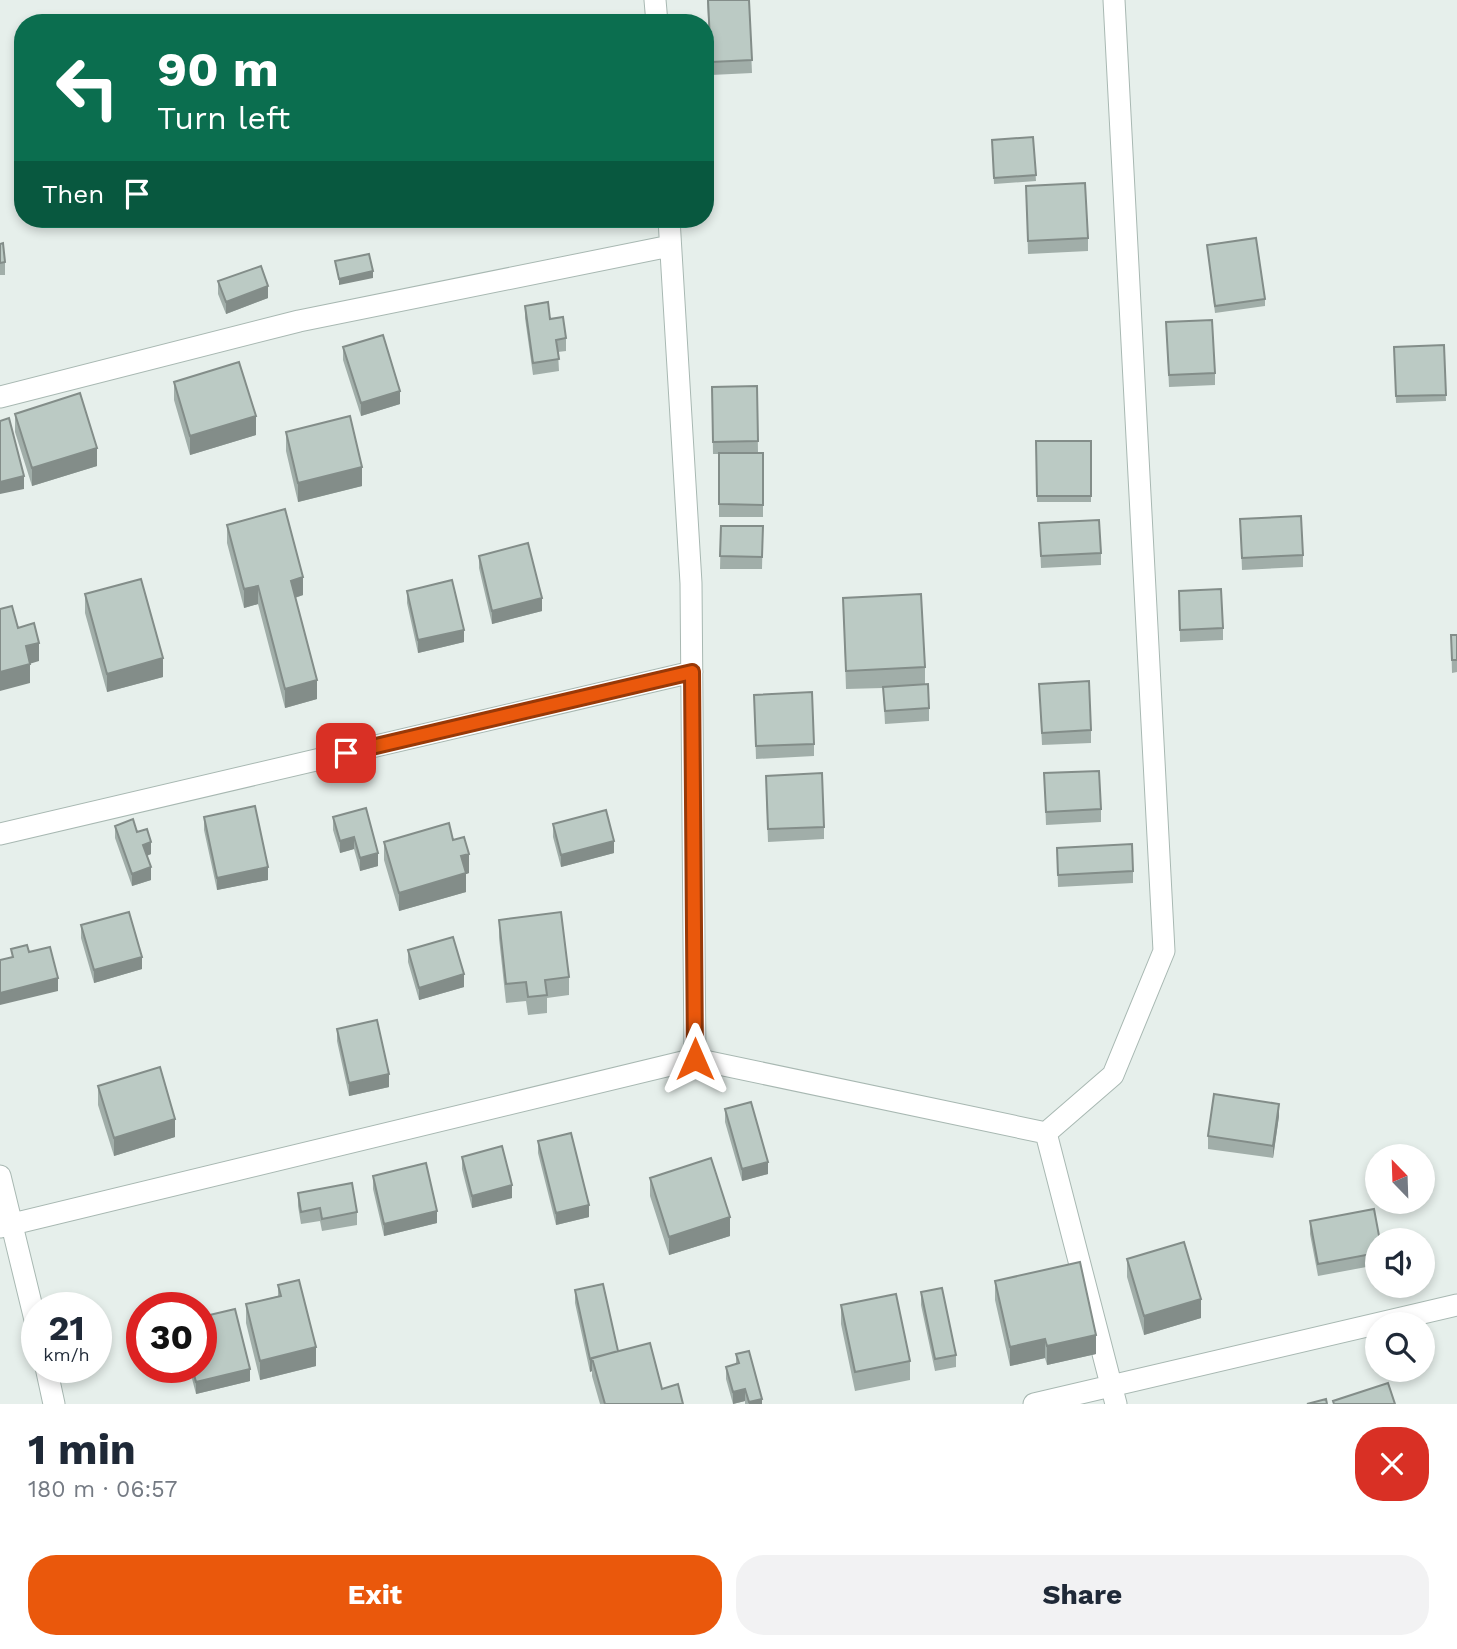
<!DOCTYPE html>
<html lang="en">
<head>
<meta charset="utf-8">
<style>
	:root { --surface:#fff; --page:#f2f2f3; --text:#1f2937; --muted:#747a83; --accent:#ea580c }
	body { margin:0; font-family:"Work Sans",sans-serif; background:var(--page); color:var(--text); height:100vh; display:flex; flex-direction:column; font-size:26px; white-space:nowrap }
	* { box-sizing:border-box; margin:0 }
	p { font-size:23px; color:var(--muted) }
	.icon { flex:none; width:38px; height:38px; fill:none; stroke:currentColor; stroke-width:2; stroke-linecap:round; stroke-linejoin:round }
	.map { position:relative; height:1404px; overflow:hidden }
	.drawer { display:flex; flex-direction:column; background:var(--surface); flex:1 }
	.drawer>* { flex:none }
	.hud { position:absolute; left:14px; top:14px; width:700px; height:214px; border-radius:28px; box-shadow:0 4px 10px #0003; background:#0b6e4f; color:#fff; overflow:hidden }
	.needle { width:46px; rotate:337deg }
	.buttons { position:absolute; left:1365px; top:1144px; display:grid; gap:14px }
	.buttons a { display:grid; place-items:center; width:70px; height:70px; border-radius:50%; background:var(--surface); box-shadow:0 4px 10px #0003; font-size:35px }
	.speed { position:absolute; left:21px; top:1292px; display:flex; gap:14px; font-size:35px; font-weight:700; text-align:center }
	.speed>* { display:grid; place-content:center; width:91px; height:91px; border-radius:50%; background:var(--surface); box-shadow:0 4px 10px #0003; line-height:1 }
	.speed small { font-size:18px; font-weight:400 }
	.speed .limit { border:10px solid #d22; background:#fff; color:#111 }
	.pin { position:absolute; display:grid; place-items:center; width:60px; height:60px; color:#fff; margin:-30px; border-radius:14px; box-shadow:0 4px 10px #0006 }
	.me { position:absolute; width:77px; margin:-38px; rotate:0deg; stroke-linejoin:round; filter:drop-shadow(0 0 5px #0008) }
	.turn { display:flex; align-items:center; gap:24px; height:147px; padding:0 28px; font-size:32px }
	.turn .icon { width:91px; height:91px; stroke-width:2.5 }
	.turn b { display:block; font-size:49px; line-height:60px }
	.then { display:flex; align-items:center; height:66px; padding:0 28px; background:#0003; gap:14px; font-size:26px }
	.round { display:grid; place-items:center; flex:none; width:74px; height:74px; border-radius:28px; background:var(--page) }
	.overview { display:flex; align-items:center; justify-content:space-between; height:119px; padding:0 28px }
	h1 { font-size:42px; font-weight:700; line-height:52px }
	.action { display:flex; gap:14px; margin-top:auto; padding:14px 28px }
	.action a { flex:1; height:80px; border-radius:28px; background:var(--accent); color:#fff; font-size:28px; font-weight:700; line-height:80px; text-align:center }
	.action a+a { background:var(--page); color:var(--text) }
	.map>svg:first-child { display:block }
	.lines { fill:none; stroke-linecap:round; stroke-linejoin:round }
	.minor-casing { stroke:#a8b8b2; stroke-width:23 }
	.minor { stroke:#fff; stroke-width:21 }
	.wall { fill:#a1aea9 }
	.shaded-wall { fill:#838d89 }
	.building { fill:#bbcac4; stroke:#838d89; stroke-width:2 }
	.route-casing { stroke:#983908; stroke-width:18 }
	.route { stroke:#ea580c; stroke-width:12 }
</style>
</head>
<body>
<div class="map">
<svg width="1457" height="1404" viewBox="0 0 1457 1404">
	<rect width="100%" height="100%" fill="#e6efeb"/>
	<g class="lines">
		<defs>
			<path id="minor" d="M655,0l2,23
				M669,219l22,364 4,476
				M0,397l299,-76 371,-75
				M0,834l692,-162
				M1046,1133l67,-58 51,-124 -50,-951
				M0,1176l37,152
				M0,1227l695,-168 351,74 70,271
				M46,1367l8,37
				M1034,1404l423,-99"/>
		</defs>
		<use href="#minor" class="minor-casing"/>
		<use href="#minor" class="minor"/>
	</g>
	<path class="wall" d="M707,0h42l3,73 -41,2z
		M1033,137l3,44 -42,3 -2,-44z
		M1026,186l62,52v13l-60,3z
		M512,219h23v4l-23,2z
		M0,244l5,18v13h-5z
		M1207,245l58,54v7l-50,7z
		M218,281l50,17 -42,16 -8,-20z
		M525,306l41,32v13l-8,1 1,19 -26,4 -8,-57z
		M1166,322l49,51v12l-46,2z
		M1444,345l2,56 -50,2 -2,-56z
		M343,347l57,57 -39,12 -18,-56z
		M174,382l82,53 -66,20 -16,-55z
		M757,386l1,67h5v64h-44v-63h-6l-1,-67z
		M15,414l82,52 -65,20 -17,-54z
		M286,432l76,54 -64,16 -12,-51z
		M1036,441h55v61h-54z
		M1240,519l63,36v12l-61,3z
		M1039,523l62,30v12l-60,3z
		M227,525l76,70 -8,3 22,101 -32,9 -27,-104 -14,4 -17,-65z
		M721,526h42l-1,43h-42z
		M479,556l63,55 -50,13 -13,-56z
		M407,591l57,51 -46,11 -11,-50z
		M1179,591l44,37v12l-43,2z
		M85,594l78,83 -56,15 -22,-79z
		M843,598l82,69v17l4,24v13l-44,3 -2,-36 -37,1z
		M1451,635h6v37l-5,1z
		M1039,684l52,46v13l-49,2z
		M754,695l60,49v12l-58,3z
		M1044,773l57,36v13l-55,3z
		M766,788l58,39v12l-56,3z
		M366,808l12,58 -18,5 -6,-22 -14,4 -7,-23v-13z
		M204,817l64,63 -51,10 -13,-60z
		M553,824l61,29 -53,14 -8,-30z
		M115,826l36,28 -4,2 4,24 -19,6 -17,-48z
		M453,840l16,33 -3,1v18l-67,19 -15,-51v-18z
		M1057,848l76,23v12l-75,4z
		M499,920l70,57v18l-22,3v15l-19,2 -2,-14 -20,2 -7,-65z
		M81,925l61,44 -48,14 -13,-45z
		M408,950l56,37 -45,13 -11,-38z
		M337,1029l52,58 -40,9 -12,-55z
		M98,1086l77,51 -61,19 -16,-51z
		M725,1109l43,65 -26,7 -17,-59z
		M1279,1116l-6,42 -65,-9v-13z
		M538,1141l51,76 -33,8 -18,-72z
		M462,1157l50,41 -40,10 -10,-39z
		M373,1176l64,47 -53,13 -11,-47z
		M650,1178l80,58 -61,19 -19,-59z
		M298,1193l59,19v13l-35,6 -2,-10 -19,3 -3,-18z
		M1310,1221l67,20v24l-59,11 -8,-42z
		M1127,1259l74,59 -57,17 -17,-58z
		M995,1281l101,73 -49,11 -2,-7 -35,8 -15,-66z
		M278,1285l38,81 -56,14 -14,-57v-19l32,-8z
		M575,1290l43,61 44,38 21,15h-83l-8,-28v-5l-2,1 -15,-69z
		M921,1292l35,63v12l-21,4 -14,-66z
		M841,1305l69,56v19l-55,11 -14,-67z
		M736,1354l26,50h-17v-3l-12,3 -7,-25v-12l10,-3z
		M189,1367h12l49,14 -54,13z"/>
	<path class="shaded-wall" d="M373,271v7l-34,7v-6z
		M268,286v12l-42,16v-12z
		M400,391v13l-39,12v-13z
		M256,416v19l-66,20v-19z
		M97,448v18l-65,20v-18z
		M362,467v19l-64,16v-19z
		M24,476v13l-24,5v-12z
		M303,577v18l-12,4v-18z
		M258,586v18l-14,4v-19z
		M542,598v13l-50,13v-13z
		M464,630v12l-46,11v-13z
		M39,643v18l-13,4v-19z
		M163,658v19l-56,15v-18z
		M30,664v19l-30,8v-19z
		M317,680v19l-32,9v-19z
		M354,837v12l-14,4v-12z
		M614,841v12l-53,14v-12z
		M151,842v12l-8,3v-12z
		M378,853v13l-18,5v-13z
		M469,854v19l-3,1v18l-67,19v-18l62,-37z
		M151,867v13l-19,6v-12z
		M268,867v13l-51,10v-12z
		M142,957v12l-48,14v-13z
		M464,974v13l-45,13v-12z
		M58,978v13l-58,14v-12z
		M389,1074v13l-40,9v-13z
		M1279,1104v12l-6,42v-12z
		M175,1119v18l-61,19v-18z
		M768,1162v12l-26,7v-12z
		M512,1185v13l-40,10v-12z
		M589,1205v12l-33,8v-12z
		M437,1211v12l-53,13v-12z
		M730,1217v19l-61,19v-18z
		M1201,1299v19l-57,17v-19z
		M1096,1335v19l-49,11v-19z
		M1045,1339v19l-35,8v-19z
		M316,1347v19l-56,14v-19z
		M590,1359h2v12l-2,1z
		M250,1369v12l-54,13v-12z
		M745,1389v12l-12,3v-12z
		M762,1399v5h-13v-2z"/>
	<path class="building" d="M708,0h41l3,60 -41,2z
		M1033,137l3,38 -42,3 -2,-38z
		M1085,183l3,55 -60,3 -2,-55z
		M1256,238l9,61 -50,7 -8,-61z
		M3,243l2,19 -5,1v-19z
		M369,254l4,17 -34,8 -4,-18z
		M261,266l7,20 -42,16 -8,-21z
		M548,302l2,17 13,-2 3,21 -10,2 3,19 -26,4 -8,-57z
		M1212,320l3,53 -46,2 -3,-53z
		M383,335l17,56 -39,12 -18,-56z
		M1444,345l2,50 -50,1 -2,-49z
		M239,362l17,54 -66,20 -16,-54z
		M757,386l1,55 -45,1 -1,-55z
		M80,393l17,55 -65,20 -17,-54z
		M350,416l12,51 -64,16 -12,-51z
		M9,418l15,58 -24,6v-61z
		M1036,441h55v55h-54z
		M719,453h44v52l-44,-1z
		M285,509l18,68 -12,4 26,99 -32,9 -27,-103 -14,3 -17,-64z
		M1301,516l2,39 -61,3 -2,-39z
		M1099,520l2,33 -60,3 -2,-33z
		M721,526h42l-1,31 -42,-1z
		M528,543l14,55 -50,13 -13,-55z
		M141,579l22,79 -56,16 -22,-80z
		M452,580l12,50 -46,10 -11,-49z
		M1221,589l2,39 -43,2 -1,-39z
		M921,594l4,73 -79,4 -3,-73z
		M12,606l6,22 16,-5 5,20 -13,3 4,18 -30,8v-63z
		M1451,635h6v25h-5z
		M1089,681l2,49 -49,3 -3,-49z
		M928,684l1,24 -44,3 -2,-24z
		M812,692l2,52 -58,2 -2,-51z
		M1099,771l2,38 -55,3 -2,-39z
		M822,773l2,54 -56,2 -2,-53z
		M255,806l13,61 -51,11 -13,-61z
		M366,808l12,45 -18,5 -6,-21 -14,4 -7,-24z
		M606,810l8,31 -53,14 -8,-31z
		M133,819l4,13 10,-3 4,13 -8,3 8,22 -19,7 -17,-48z
		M449,823l4,17 11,-3 5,17 -8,2 5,17 -67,20 -15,-51z
		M1132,844l1,27 -75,4 -1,-27z
		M129,912l13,45 -48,13 -13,-45z
		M561,912l8,65 -24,3 2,15 -19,2 -2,-15 -20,2 -7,-64z
		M453,937l11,37 -45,14 -11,-38z
		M27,945l2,7 21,-5 8,31 -58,15v-33l13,-3 -2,-8z
		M377,1020l12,54 -40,9 -12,-54z
		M160,1067l15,52 -61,19 -16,-52z
		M1214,1094l65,10 -6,42 -65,-10z
		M751,1102l17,60 -26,7 -17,-60z
		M571,1133l18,72 -33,8 -18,-72z
		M502,1146l10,39 -40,11 -10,-39z
		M711,1158l19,59 -61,20 -19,-59z
		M426,1163l11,48 -53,13 -11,-48z
		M352,1183l5,29 -35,7 -2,-11 -19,4 -3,-19z
		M1374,1209l6,32h-3v12l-59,11 -8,-43z
		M1184,1242l17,57 -57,17 -17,-57z
		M1080,1262l16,73 -49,11 -2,-7 -35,8 -15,-66z
		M299,1280l17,67 -56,14 -14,-57 35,-8 -3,-11z
		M603,1284l15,67 -28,8 -15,-69z
		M942,1288l14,67 -21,4 -14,-67z
		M896,1294l14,67 -55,11 -14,-67z
		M235,1309l15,60 -54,13 -4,-15h9v-50z
		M650,1343l12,46 16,-5 5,20h-78l-13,-46z
		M749,1351l13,48 -13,3 -4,-13 -12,3 -7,-25 13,-4 -3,-9z
		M1388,1383l7,21h-61l-1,-3z
		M1326,1399l1,5h-20z"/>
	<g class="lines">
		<defs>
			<path id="route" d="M346,753l346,-81 3,387"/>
		</defs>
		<use href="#route" class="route-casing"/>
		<use href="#route" class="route"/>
	</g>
</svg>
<div class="buttons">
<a><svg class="needle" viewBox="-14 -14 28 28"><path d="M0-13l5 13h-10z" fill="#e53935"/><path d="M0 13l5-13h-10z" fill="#747a83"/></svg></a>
<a><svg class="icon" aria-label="sound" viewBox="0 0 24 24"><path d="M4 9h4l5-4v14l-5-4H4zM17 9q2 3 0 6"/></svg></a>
<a><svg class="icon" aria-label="search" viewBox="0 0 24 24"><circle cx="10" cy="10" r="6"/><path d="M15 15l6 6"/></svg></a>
</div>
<div class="speed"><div>21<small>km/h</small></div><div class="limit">30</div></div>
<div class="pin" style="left:346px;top:753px;background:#d93025"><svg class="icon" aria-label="arrive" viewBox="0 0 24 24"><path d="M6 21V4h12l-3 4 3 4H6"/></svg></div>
<svg class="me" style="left:695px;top:1059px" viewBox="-20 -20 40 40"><path d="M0-17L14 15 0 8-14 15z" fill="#ea580c" stroke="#fff" stroke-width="4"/></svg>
<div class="hud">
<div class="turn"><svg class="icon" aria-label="left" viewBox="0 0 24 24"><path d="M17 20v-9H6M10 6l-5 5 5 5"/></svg><div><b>90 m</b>Turn left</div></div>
<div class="then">Then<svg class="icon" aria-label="arrive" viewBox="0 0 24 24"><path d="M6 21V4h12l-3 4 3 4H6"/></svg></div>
</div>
</div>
<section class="drawer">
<div class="overview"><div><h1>1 min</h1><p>180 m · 06:57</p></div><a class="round" style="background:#d93025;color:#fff"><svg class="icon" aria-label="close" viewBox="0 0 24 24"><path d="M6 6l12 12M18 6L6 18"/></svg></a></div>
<div class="action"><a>Exit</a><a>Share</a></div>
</section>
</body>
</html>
